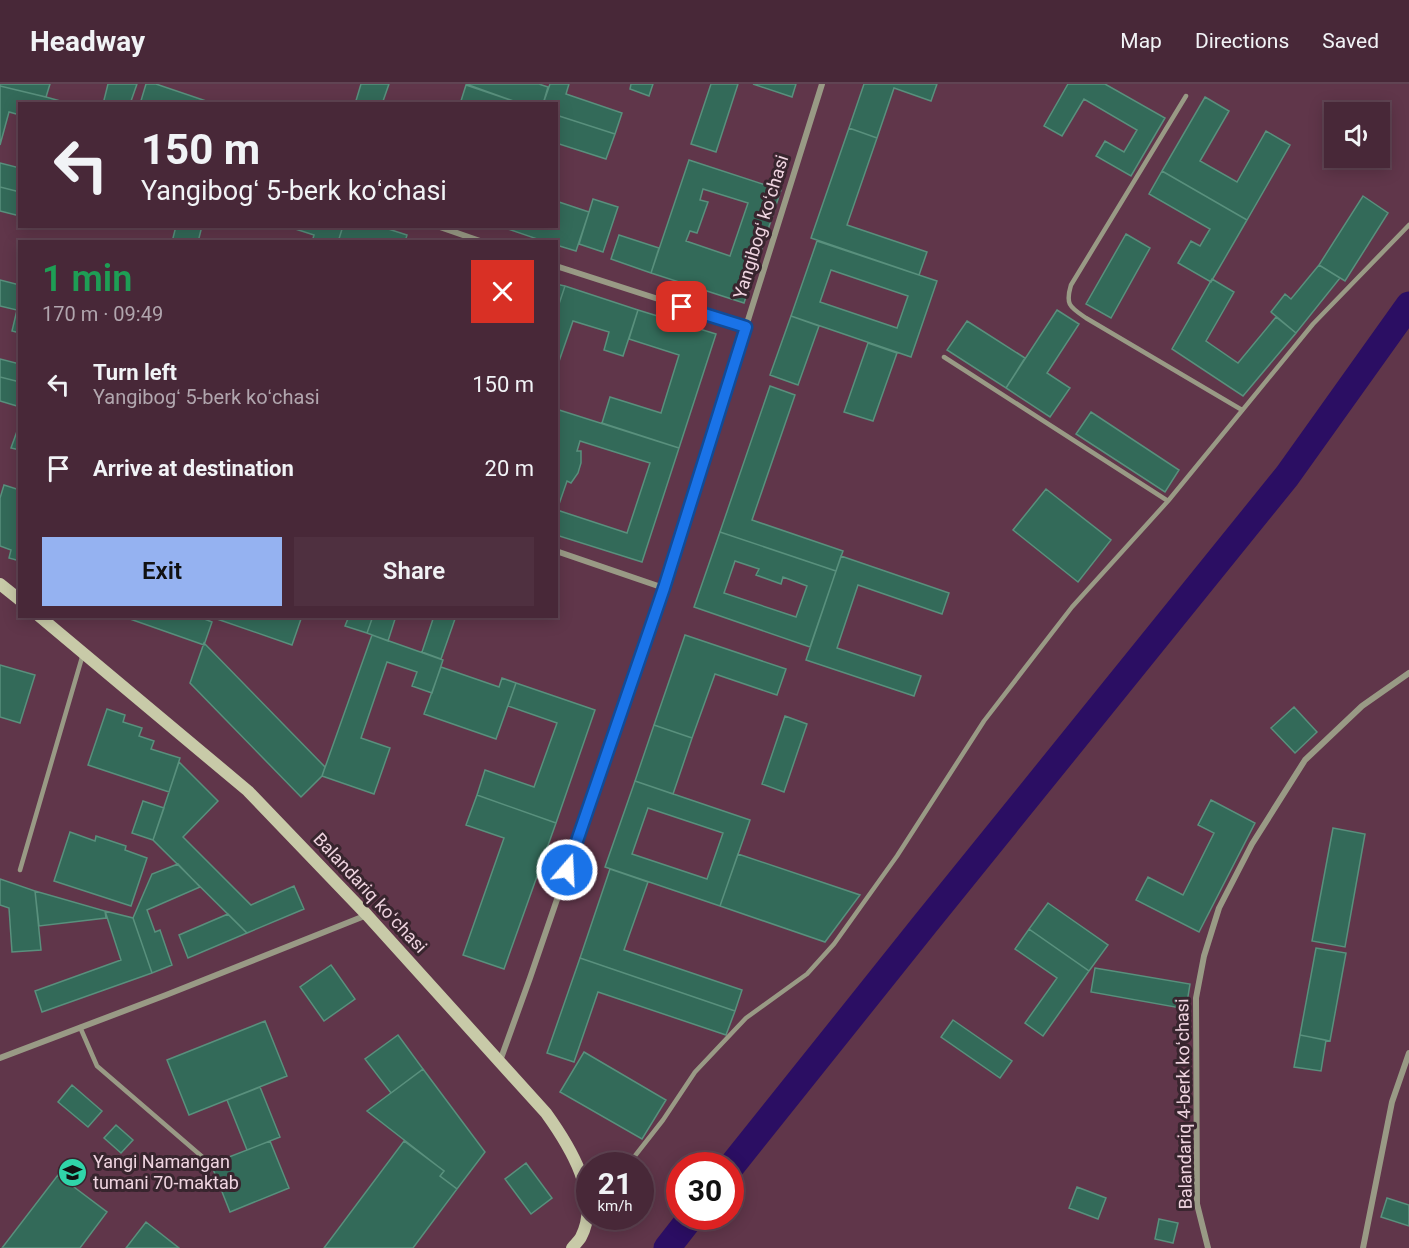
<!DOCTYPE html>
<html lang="en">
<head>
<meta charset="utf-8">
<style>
	:root { --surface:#482838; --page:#4f3040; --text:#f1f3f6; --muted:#b1a6ae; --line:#604453; --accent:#95b2f1 }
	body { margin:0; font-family:Roboto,sans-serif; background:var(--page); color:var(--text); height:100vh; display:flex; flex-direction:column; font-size:22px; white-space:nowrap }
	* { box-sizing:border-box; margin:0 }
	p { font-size:20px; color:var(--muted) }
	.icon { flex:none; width:33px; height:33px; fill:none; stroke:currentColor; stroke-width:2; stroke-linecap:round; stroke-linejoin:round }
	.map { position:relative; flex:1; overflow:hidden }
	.sheet { position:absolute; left:18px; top:156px; width:540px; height:378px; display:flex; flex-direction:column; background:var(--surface); border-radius:0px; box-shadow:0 3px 15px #0003,0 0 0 2px var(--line) }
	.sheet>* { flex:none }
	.hud { position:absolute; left:18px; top:18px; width:540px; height:126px; border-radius:0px; box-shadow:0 3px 15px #0003,0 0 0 2px var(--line); background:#482838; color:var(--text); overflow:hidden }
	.fabs { position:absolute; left:1324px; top:18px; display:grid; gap:12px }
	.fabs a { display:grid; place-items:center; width:66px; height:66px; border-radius:0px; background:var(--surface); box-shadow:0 3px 15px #0003,0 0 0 2px var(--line); font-size:30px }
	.speed { position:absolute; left:576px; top:1068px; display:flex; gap:12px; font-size:30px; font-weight:700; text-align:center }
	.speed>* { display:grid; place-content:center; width:78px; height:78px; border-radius:50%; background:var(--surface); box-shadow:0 3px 15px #0003,0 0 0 2px var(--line); line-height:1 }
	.speed small { font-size:15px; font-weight:400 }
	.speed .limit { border:9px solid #d22; background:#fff; color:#111 }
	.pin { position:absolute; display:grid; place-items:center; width:51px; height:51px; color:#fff; margin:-26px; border-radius:12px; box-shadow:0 3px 9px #0006 }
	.me { position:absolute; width:66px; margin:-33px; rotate:19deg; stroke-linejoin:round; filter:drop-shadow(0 0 4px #0008) }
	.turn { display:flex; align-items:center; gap:21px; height:126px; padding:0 24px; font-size:27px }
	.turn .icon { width:78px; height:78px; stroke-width:2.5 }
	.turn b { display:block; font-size:42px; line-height:51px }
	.round { display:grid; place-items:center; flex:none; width:63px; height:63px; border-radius:0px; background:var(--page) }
	.headline { display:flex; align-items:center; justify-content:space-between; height:102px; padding:0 24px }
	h1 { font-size:36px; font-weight:600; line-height:45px; color:#1e9e55 }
	.button { display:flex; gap:12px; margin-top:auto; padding:12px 24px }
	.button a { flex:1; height:69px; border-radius:0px; background:var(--accent); color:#111; font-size:24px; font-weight:600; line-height:69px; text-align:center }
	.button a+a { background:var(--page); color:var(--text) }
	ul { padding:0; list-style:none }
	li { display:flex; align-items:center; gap:18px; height:84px; padding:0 24px }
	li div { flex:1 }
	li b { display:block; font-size:22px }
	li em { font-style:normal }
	header { display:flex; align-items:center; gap:36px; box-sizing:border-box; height:84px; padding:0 30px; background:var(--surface); border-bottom:2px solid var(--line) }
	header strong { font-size:28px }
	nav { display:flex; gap:33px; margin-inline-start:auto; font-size:21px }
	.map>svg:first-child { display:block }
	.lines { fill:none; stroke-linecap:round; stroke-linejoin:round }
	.canal { stroke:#2b0e63; stroke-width:27 }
	.building { fill:#336a59; stroke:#59907d; stroke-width:1.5; fill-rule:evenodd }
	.lane { stroke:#999a85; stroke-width:4.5 }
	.street { stroke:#999a85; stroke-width:6 }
	.secondary { stroke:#c8caa8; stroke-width:12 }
	.route-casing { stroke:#114b97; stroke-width:15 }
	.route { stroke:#1a73e8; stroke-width:10 }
	.labels { text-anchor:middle; stroke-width:6; stroke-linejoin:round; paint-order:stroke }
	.street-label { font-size:18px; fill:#efd4e0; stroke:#38252e }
	.poi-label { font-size:18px; fill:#efd4e0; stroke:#38252e; text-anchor:start }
</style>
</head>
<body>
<header>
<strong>Headway</strong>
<nav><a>Map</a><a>Directions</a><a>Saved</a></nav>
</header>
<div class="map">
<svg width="1409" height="1164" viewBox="0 0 1409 1164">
	<rect width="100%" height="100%" fill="#60364a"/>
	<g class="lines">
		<path class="canal" d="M730,1084l195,-244 362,-448 122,-171
			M667,1164l25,-32"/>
	</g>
	<path class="building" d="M0,0h50l-4,13 -46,-11z
		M108,0h29l-7,20h-27z
		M146,0h10l59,20h-75z
		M361,0h28l-7,20h-27z
		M466,0h73l9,3 -5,17h-21z
		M550,0h19l-3,10 56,19 -7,21 -59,-19v-11h-13z
		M631,0h22l-4,12 -19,-7z
		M711,0h27l-22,68 -25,-8z
		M753,0h43l-4,13z
		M864,0h73l-6,17 -37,-13 -17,50 -28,-10z
		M1068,0h37l60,34 -34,58 -35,-20 9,-15 19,11 13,-22 -53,-31 -22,37 -18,-10z
		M466,1l56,19h-62z
		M0,2l46,11 25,7h-51v11l-11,-3 -9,33z
		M1205,13l24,14 -29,50 37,21 29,-51 24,14 -43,75 -85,-49z
		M556,31l59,19 -9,25 -50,-16z
		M849,44l28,10 -30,87 80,27 -8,23 -108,-37z
		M689,76l92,30 -37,113 -93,-30zM703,105l45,14 -18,53 -44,-15 4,-10 7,2 11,-31 -8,-2z
		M0,79l20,5v24l-20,-5z
		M1162,87l85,49 -36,62 -33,-19 13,-22 9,5 10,-17 -61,-35z
		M0,103l20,5v24l-20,-5z
		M1363,112l25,17 -43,68 -26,-16z
		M593,115l25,8 -15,45 -24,-8z
		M556,117l33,11 -13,39 -20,-6v-3h-10l-44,-15 54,-1z
		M176,142h26l-4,16h-26z
		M286,142h57l-5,16h-26l2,-7z
		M343,142h36l28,9 -2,7h-67z
		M1126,150l24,14 -39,70 -25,-14z
		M619,151l40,13 -8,25 -40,-14z
		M817,157l120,40 -26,76 -120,-41zM831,186l77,26 -11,32 -77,-26z
		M1319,181l21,13 -44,55 -25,-21 14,-18 6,5z
		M1212,195l22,13 -28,49 32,22 38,-46 20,16 -53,63 -71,-47z
		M0,196l20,5v48l-8,-2 5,-21 -17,-4z
		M556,200l9,2 -9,27z
		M565,202l73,24 -15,46 -19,-6 5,-18 -36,-11 -17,49v-57z
		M638,226l78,24 -37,114 -77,-25 8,-26 51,16 18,-58 -50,-16z
		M1057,226l22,14 -32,49 23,15 -20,29 -44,-29z
		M791,232l28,10 -21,59 -28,-10z
		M967,237l58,37 -19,30 -59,-38z
		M868,259l29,10 -24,68 -29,-9z
		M0,275l20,5v18l-20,-5z
		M0,293l20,5v14l-3,10 -17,-5z
		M770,302l25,9 -43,125 91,31 -7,20 -116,-39z
		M556,325l123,39 -37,114 -86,-27zM580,357l70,22 -23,70 -70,-23 10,-29 4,2 7,-10 3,-10v-12h-4z
		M1091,328l88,58 -14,22 -89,-58z
		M20,339v27l-9,-2z
		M4,401l16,5v71l-11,-3 2,-8 -11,-4v-48z
		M1046,405l65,51 -33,42 -65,-52z
		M720,448l116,39 -26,76 -116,-40zM735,477l24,8 -3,6 25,9 2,-7 24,9 -11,31 -72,-24z
		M841,472l108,37 -7,21 -84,-29 -21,63 84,28 -7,20 -108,-36z
		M131,532h66l15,6 -8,23 -74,-26z
		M218,532h84l-10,29 -75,-26z
		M349,532h24l-6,17 -22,-7z
		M373,532h23l-8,25 -21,-8z
		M434,532h22l-15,43 -19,-7z
		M372,551l71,25 -11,33 -20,-7 5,-14 -30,-10 -26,76 29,10 -16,46 -52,-18z
		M685,551l101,34 -9,26 -62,-21 -23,64 -38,-13z
		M204,559l121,124 -3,9 -21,21 -111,-114z
		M0,581l35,10 -15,48 -20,-6z
		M441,583l58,20 3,-9 14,5 -20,56 -72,-25z
		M516,599l79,27 -39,113 -79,-28 8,-25 49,17 23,-64 -49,-17z
		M1294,623l23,25 -22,21 -24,-25z
		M107,625l18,6 -2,7 19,6 -3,8 15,5 -3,8 29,9 -11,34 -81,-27z
		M785,632l22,8 -23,68 -22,-8z
		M654,641l38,13 -19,56 -38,-13z
		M179,678l39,39 -35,36 68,68 43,-19 10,23 -57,24 -94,-93z
		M635,697l115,39 -30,86 -115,-39zM648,724l75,25 -16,46 -75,-25z
		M477,711l79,28 -52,146 -41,-14 41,-117 -38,-13z
		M1211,716l44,23 -56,109 -63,-32 12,-23 35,18 31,-62 -16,-8z
		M143,717l21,7 -11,32 -21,-7z
		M1333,744l32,6 -20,113 -33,-6z
		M70,748l25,9 1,-5 30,10 -1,4 22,8 -16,48 -77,-25z
		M738,770l122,41 -35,47 -105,-36z
		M178,780l22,23 -53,23 8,22 5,-2 12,35 -20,8 -19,-55 19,-44z
		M610,785l38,13 -24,68 118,40 -7,21 -155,-53z
		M0,795l35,12 6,59 -29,2 -3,-44 -9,-3z
		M35,807l70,20 1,7 -67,8z
		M1048,819l60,42 -19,26 -60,-42z
		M105,827l28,7 19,55 -110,39 -7,-21 86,-31z
		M228,830l19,19 -59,25 -9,-23z
		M1029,845l60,42 -46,65 -18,-13 32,-45 -42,-29z
		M1316,864l30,5 -16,88 -30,-6z
		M580,874l155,53 -9,24 -128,-43 -24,70 -27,-9z
		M331,881l24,34 -31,22 -24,-34z
		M1095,884l95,16 -4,25 -95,-17z
		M953,936l59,41 -12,17 -59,-41z
		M265,937l22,55 -98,39 -22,-55z
		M398,951l25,34 -32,24 -26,-34z
		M1300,951l26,5 -5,31 -27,-4z
		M584,968l82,48 -24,39 -82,-47z
		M423,985l62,83 -28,37 -17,-13 4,-5 -77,-60z
		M72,1001l30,26 -14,16 -30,-25z
		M260,1003l20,50 -33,13 -20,-50z
		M116,1041l17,15 -12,13 -17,-15z
		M270,1057l19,47 -59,24 -19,-48z
		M404,1057l40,30 -4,5 17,13 -44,59h-89z
		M526,1079l26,35 -21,16 -26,-35z
		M58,1091l49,37 -27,36h-78z
		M1077,1103l29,11 -8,21 -29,-11z
		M1387,1114l22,7v21l-28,-9z
		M1159,1135l19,4 -5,20 -18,-4z
		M146,1138l33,26h-53z"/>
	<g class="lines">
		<path class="lane" d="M1186,12l-115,189c-6,20 -1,22 15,33l156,92
			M944,273l224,144
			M20,786l63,-216
			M80,943l17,39 109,94
			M627,1082l36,-46 32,-48 51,-54 61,-44 27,-30 63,-88 87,-135 88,-114 96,-106 145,-177 96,-99"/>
		<path class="street" d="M437,142l46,16
			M556,182l189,61
			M556,467l108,37
			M0,974l166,-63 201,-80
			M500,977l30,-83 134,-390 158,-504
			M1208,1164l-11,-44 -1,-206 8,-42 15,-48 33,-64 53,-84 57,-54 47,-33
			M1363,1164l29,-146 17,-49"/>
		<path class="secondary" d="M0,500l20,16
			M39,532l209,175 119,124 179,198c23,32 56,84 35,124 -2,4 -6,7 -9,11"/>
	</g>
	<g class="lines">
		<defs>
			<path id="route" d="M567,786l97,-282 82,-261 -64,-20"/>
		</defs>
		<use href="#route" class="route-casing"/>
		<use href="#route" class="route"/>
	</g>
	<defs>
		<symbol id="school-disc" viewBox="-11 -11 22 22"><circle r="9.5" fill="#30d4a9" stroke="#38252e"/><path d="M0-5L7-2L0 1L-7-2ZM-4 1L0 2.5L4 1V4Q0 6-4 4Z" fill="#111"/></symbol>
	</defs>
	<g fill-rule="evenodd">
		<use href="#school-disc" x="56" y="1072" width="33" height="33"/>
	</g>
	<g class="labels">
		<g class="street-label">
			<text transform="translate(761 143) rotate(-73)" y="6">Yangibogʻ koʻchasi</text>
			<text transform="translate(370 809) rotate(47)" y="6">Balandariq koʻchasi</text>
			<text transform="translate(1184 1020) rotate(-91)" y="6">Balandariq 4-berk koʻchasi</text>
		</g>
		<g class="poi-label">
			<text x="93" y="1084">Yangi Namangan<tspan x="93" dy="21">tumani 70-maktab</tspan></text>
		</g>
	</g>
</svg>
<div class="fabs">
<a><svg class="icon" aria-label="sound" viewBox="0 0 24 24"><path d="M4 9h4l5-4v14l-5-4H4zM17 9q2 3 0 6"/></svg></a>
</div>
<div class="speed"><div>21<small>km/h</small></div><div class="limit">30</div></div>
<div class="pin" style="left:682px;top:223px;background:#d93025"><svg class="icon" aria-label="arrive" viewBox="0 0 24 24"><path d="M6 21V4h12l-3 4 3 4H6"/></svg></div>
<svg class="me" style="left:567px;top:786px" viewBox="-20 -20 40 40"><circle r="17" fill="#1a73e8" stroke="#fff" stroke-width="3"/><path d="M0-11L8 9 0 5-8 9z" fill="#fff"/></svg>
<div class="hud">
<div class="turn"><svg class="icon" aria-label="left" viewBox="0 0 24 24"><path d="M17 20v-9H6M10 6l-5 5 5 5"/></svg><div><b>150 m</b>Yangibogʻ 5-berk koʻchasi</div></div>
</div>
<section class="sheet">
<div class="headline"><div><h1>1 min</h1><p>170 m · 09:49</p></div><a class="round" style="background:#d93025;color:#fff"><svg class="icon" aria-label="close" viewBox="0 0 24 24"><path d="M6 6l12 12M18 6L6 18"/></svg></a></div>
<ul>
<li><svg class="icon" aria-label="left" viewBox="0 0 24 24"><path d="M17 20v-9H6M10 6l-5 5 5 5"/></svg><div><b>Turn left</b><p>Yangibogʻ 5-berk koʻchasi</p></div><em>150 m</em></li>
<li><svg class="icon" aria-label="arrive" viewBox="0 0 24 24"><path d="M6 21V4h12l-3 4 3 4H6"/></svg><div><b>Arrive at destination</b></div><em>20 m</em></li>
</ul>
<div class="button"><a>Exit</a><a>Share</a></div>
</section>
</div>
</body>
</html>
